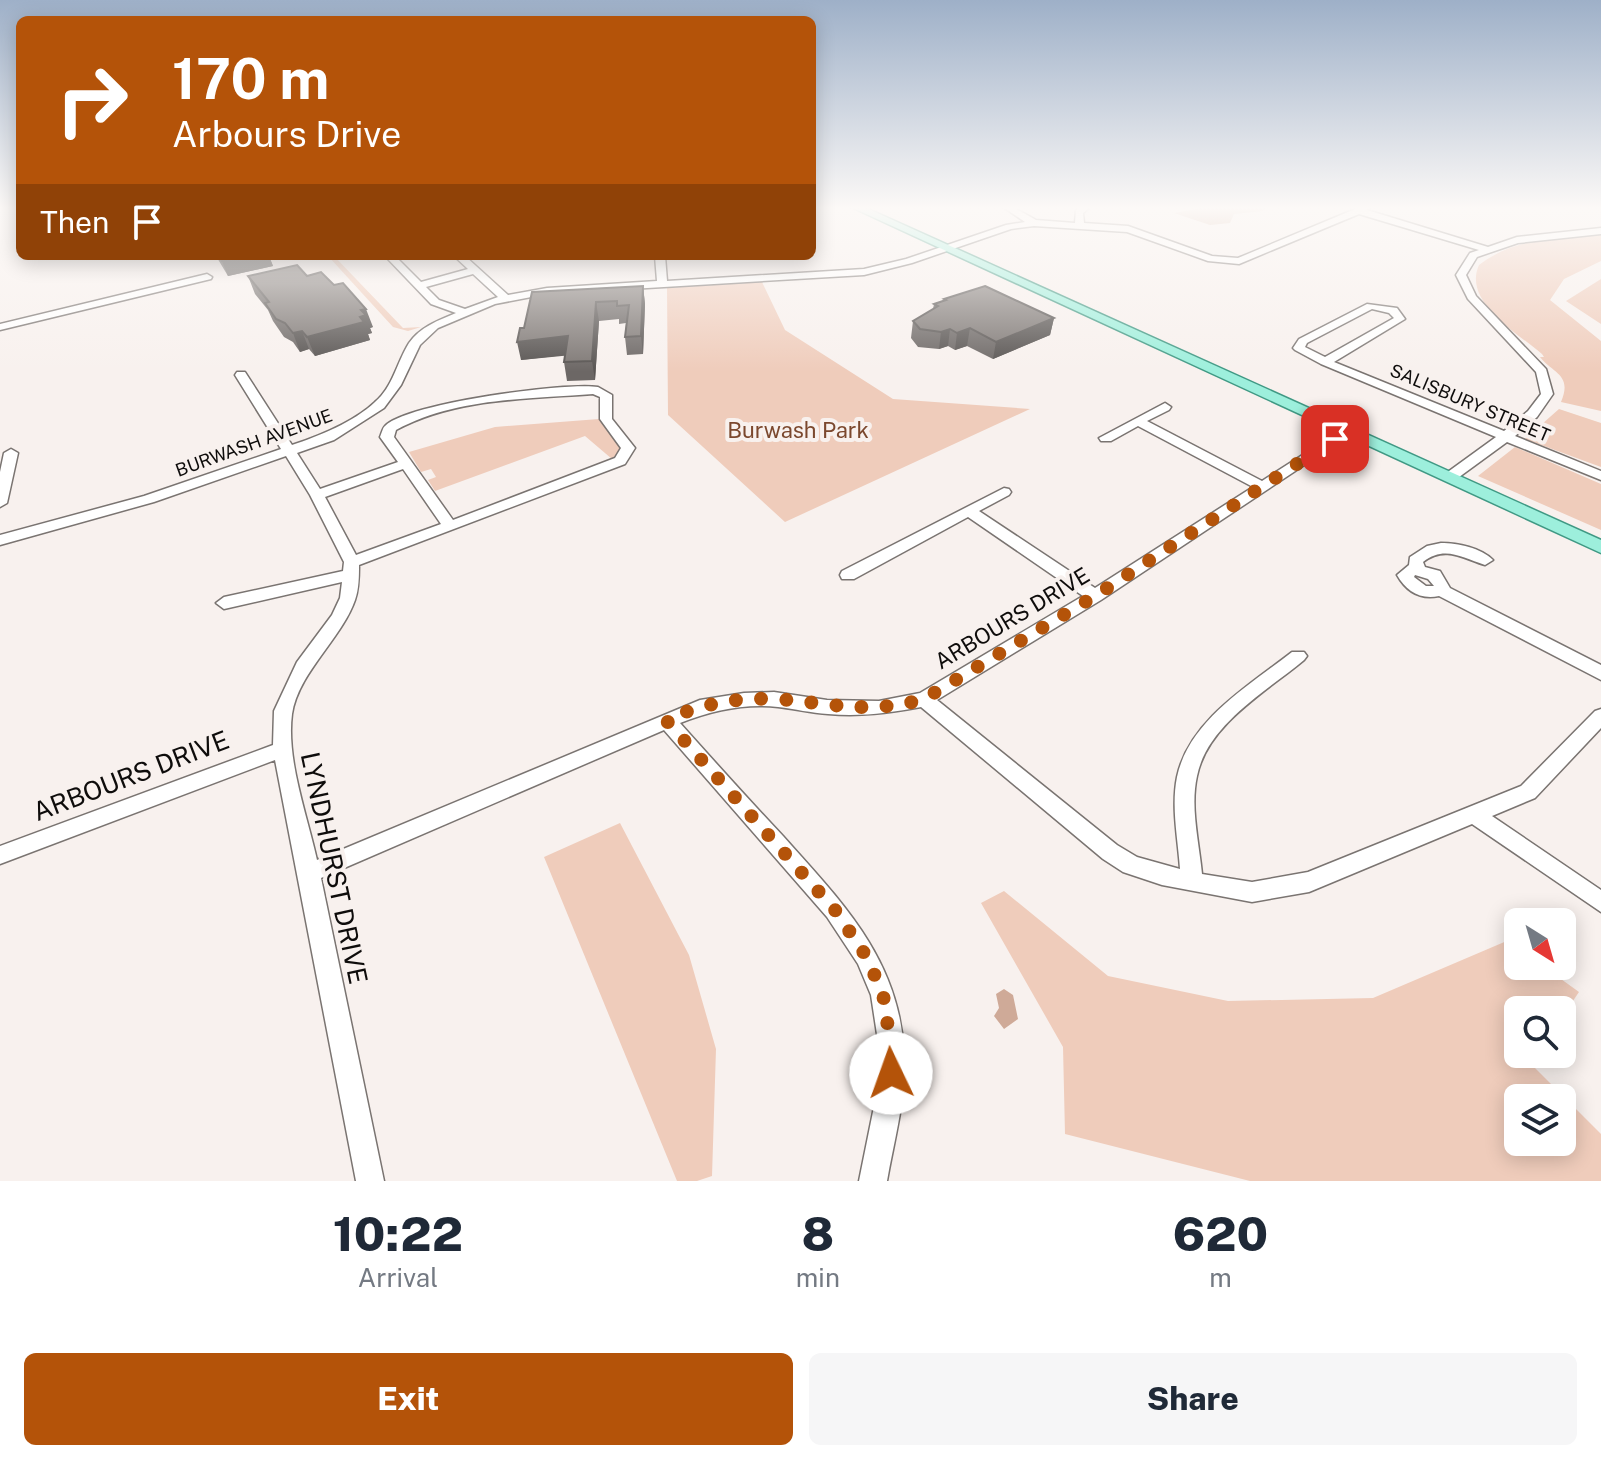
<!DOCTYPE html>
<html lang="en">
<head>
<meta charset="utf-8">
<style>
	:root { --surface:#fff; --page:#f6f6f7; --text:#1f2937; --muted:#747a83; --accent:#b45309 }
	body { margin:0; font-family:"Public Sans",sans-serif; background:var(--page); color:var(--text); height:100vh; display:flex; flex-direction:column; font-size:30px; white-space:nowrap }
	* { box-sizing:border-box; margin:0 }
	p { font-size:26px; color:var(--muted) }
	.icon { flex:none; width:44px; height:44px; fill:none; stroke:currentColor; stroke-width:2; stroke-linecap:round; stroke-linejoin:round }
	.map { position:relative; height:1181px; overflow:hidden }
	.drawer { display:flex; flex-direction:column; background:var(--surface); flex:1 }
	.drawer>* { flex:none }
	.hud { position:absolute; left:16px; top:16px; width:800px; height:244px; border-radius:12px; box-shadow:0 4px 20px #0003; background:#b45309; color:#fff; overflow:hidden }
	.needle { width:52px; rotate:143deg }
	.tools { position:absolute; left:1504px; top:908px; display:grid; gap:16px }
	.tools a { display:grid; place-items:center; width:72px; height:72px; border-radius:12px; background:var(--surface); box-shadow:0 4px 20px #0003; font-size:40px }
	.pin { position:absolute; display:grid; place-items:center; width:68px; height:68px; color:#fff; margin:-34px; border-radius:16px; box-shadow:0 4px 12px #0006 }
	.me { position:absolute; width:88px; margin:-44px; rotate:357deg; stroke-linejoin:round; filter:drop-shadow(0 0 6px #0008) }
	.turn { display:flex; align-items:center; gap:28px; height:168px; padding:0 24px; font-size:36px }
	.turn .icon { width:104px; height:104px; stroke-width:2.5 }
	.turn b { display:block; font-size:56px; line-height:68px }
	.then { display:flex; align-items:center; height:76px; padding:0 24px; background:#0003; gap:16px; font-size:30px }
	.eta { display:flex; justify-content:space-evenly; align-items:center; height:136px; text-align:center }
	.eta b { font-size:48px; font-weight:800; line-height:56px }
	.primary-button { display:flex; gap:16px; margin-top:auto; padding:16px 24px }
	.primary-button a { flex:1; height:92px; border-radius:12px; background:var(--accent); color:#fff; font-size:32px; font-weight:800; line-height:92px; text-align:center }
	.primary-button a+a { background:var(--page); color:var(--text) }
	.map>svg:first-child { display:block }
	.green { fill:#efccbb; fill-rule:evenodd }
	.water { fill:#cfaa98 }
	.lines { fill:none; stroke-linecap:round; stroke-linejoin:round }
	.minor-casing { stroke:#7a7471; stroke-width:3 }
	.major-casing { stroke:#409984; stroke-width:3 }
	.minor { fill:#fff; fill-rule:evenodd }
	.major { fill:#9defdc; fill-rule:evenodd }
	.wall { fill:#6c6765 }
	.shaded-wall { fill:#585452 }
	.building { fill:#7e7875; stroke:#585452; stroke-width:2 }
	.route { stroke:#b45309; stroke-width:14; stroke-dasharray:0 25.2 }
	.labels { text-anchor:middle; stroke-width:8; stroke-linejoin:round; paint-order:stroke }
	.far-street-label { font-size:18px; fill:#0e0c0b; stroke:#f8f1ee }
	.park-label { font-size:22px; fill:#7b482e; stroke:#f8f1ee }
	.street-label { font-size:22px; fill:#0e0c0b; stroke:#f8f1ee }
	.near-street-label { font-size:26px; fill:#0e0c0b; stroke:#f8f1ee }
</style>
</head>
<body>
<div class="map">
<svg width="1601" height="1181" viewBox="0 0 1601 1181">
	<rect width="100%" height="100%" fill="#f8f1ee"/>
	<path class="green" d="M1601,235v26l-37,18 -14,21 51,41v70l-40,-9c12,-28 -9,-29 -21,-45h4l-2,-3c-23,-20 -80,-52 -63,-89 35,-27 79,-28 122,-30z
		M328,256h6l69,72 18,-1 -13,4 -15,-4z
		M1601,279v45l-35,-23z
		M762,282l23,48 108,69 137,10 -245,113 -117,-107 -1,-127z
		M1559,409l42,14v44l-76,-28z
		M599,419l25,29 -1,7 -11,4 -27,-23 -150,55 -7,-11 8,-3 -5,-8 -10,3 -12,-20 86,-25z
		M1515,447l86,37v46l-123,-54z
		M620,823l69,132 27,94 -4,127 -15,5h-20l-133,-324z
		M1004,891l104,85 120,25 145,-3 136,-58 9,7v19h25l36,26 -17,25v-7h-44v44h18l-6,9 71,71v47h-351l-185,-47 -2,-87 -82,-144zM1518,1098h44v44h-44z"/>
	<path class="water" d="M1206,207h62l-5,4 -29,3 -4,9 -20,2 -36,-12z
		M1004,989l9,6 5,24 -14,10 -10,-13 5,-8 -3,-14z"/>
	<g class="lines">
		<defs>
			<path id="minor" d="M1003,207h10l23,13 39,3 1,-13 5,-3h9l-7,6 1,10 44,3 84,30 26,2 122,-51h11l-4,3 121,37 29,-10 84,-9v6l-83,9 -41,14 -11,18 10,21 70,73 7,25 -16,23 -22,19 86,35v9l-94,-38 -52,38h-10l-2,-3 2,-3 51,-37 -175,-73 -26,-14 -2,-2 6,-9 68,-35 30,4 8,11 -71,43 170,69 24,-20 13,-17 -5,-22 -68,-73 -12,-24 14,-22 9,-3 -120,-36 -120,50 -31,-3 -81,-29 -93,-6 -23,3 -99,34 -48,12 -317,19 -52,10 -57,24 -18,17 -19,40 -17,23 -50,32 -37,13 23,36 78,-27 -18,-25c1,-2 3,-10 5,-11 22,-23 181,-44 213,-39l14,8v24l23,29 -10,16 -266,101c0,11 0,24 -4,35 -13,38 -57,73 -63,114 -6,45 15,101 25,146l383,-160 44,-7 30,-1 53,8 52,1 41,-8 163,-97 -115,-79 -114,62h-12l-2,-4 2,-4 162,-83 5,1 2,3 -2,3 -30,16 116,77 158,-101 -115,-61 -27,15h-10l-2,-3 66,-35 6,4 -2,3 -22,11 115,60 81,-52h10l1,3 -253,168 -164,100 180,145 20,12 43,12c-2,-30 -9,-62 -3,-92 12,-57 73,-92 115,-125h12l3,4 -3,4c-37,31 -97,65 -107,116 -7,31 2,66 5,98l50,8 56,-10 213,-86 74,-75 6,-2v19l-66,70 -43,18 109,74v22l-129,-88 -163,68 -57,10 -90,-17 -39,-13 -20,-13 -182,-152c-32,6 -61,10 -93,7 -17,-1 -33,-5 -50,-7 -33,-4 -68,4 -98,16 34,38 68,76 103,113 59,66 117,124 121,218 3,42 -10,86 -17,127h-28l18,-89 3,-38 -9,-59 -13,-31 -31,-47 -163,-187 -343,148 63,303h-28l-81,-421 -275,104v-18l273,-101 1,-34 23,-49 35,-47 8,-17 2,-16 -118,27 -8,-6 8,-6 119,-26 1,-9 -34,-67 -24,-39 -132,46 -154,43v-10l144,-39 137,-47 -46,-74 2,-3h8l47,73c27,-9 62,-23 83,-43 18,-15 22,-40 34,-59 11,-16 30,-23 47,-30l-25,-9 -46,-48h10l26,26 47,-13 -14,-13h11l43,39 39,-7 110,-7 -2,-25h10l2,25 197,-12 42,-10 100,-34 19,-3zM473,274l25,23 -33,12 -26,-9 -13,-13zM1372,309l17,4 5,5 -69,39 -20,-10 2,-4zM593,394l7,3v22l21,29 -6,10 -162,62 -59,-83 2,-7c59,-32 131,-31 197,-36zM403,469l38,55 -85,31 -31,-58z
				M207,274l5,3 -1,2 -211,51v-6z
				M11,449l7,4 -11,50 -7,4v-35l4,-19z
				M1441,543c17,0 40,5 52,17l-8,5c-23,-7 -40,-20 -62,-3l2,5 15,4 10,17 151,77v15l-162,-84c-19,4 -33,-5 -42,-21l12,-10 1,-8 17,-11zM1415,575l13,4 6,7h-8l-12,-9z"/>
			<path id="major" d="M851,207h13l737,333v13z"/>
		</defs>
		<use href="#minor" class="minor-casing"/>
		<use href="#major" class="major-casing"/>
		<use href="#minor" class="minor"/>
		<use href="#major" class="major"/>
	</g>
	<path class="wall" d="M216,256h53l4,10 -45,10z
		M248,276h59l66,51 -3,1 2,5 -4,1 2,6 -55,16 -6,-7 -9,3 -7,-10 -9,-5 -11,-16 -5,-11 -13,-16z
		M643,286l2,18 -2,50 -16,1 -2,-18 1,-14 -7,1v-5l-20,2 -4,59 -28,1 -3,-19 1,-7 -44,5 3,-32z
		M944,299l110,19 -4,17 -57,24 -26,-13 -12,4 -7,-4 -9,3 -21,-2 -7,-9 2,-17 20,-12 1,-5 9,-3z"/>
	<path class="shaded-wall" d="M245,256h24l4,10 -45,10 -6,-15z
		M643,286l2,18 -2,50 -2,-18z
		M596,302l3,19 -4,59 -3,-19z
		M366,309l7,18 -3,1 2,5 -4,1 2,6 -55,16 -8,-19 53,-20 1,-7z
		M1054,318l-4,17 -57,24 3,-17z
		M970,328l-3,18 -12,4 2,-17z
		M950,329l-2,17 -9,3 2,-17z
		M302,331l7,18 -9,3 -7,-19z
		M568,336l4,19 -51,5 -4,-18z"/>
	<path class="building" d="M219,256h26l-23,5z
		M297,265l10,11 14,-4 13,13 9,-2 23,26 -5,1 5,5 -6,2 4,5 -57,15 -5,-6 -9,2 -8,-10 -9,-4 -11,-16 4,-1 -21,-26z
		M643,286l-2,50 -16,1 4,-32 -12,1v-5l-21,1 -4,59 -28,1 4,-26 -51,6 3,-14h4l8,-36z
		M985,286l69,32 -58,24 -26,-14 -13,5 -7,-4 -9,3 -21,-3 -7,-8 25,-15 -4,-2 12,-4 -2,-1z"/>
	<linearGradient id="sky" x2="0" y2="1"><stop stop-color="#9eb0c8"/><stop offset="0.56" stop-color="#fcf9f7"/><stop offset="1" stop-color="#fcf9f7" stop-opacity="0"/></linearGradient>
	<rect width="1601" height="372" fill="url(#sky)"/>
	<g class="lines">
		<path class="route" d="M891,1073l1,-19 -9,-60 -17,-38 -31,-46 -169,-190c35,-16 72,-23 110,-21 55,4 92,16 148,0l171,-103 240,-157"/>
	</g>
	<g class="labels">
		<g class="far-street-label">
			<text transform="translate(1470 403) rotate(23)" y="6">SALISBURY STREET</text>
			<text transform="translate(254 443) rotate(-20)" y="6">BURWASH AVENUE</text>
		</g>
		<g class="park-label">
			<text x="798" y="438">Burwash Park</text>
		</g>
		<g class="street-label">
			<text transform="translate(1012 618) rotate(-31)" y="8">ARBOURS DRIVE</text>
		</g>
		<g class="near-street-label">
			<text transform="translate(131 776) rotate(-21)" y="9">ARBOURS DRIVE</text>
			<text transform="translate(334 868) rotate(78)" y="9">LYNDHURST DRIVE</text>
		</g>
	</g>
</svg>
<div class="tools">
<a><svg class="needle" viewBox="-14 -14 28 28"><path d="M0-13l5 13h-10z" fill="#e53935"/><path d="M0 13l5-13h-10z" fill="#747a83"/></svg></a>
<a><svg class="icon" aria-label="search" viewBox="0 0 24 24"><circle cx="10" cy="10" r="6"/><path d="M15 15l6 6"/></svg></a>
<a><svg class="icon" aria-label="layers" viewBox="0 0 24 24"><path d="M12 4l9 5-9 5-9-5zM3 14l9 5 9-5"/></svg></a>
</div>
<div class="pin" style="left:1335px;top:439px;background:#d93025"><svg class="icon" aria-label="arrive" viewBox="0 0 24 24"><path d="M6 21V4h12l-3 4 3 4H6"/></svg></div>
<svg class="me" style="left:891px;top:1073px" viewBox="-20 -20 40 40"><circle r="19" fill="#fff"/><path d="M0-13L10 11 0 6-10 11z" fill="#b45309"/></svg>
<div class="hud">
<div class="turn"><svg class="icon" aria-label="right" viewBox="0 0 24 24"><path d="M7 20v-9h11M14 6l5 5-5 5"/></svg><div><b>170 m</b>Arbours Drive</div></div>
<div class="then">Then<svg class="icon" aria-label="arrive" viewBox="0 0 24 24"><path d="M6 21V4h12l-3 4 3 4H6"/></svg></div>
</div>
</div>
<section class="drawer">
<div class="eta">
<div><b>10:22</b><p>Arrival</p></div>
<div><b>8</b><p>min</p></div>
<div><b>620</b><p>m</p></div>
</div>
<div class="primary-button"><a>Exit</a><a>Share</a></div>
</section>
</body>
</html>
